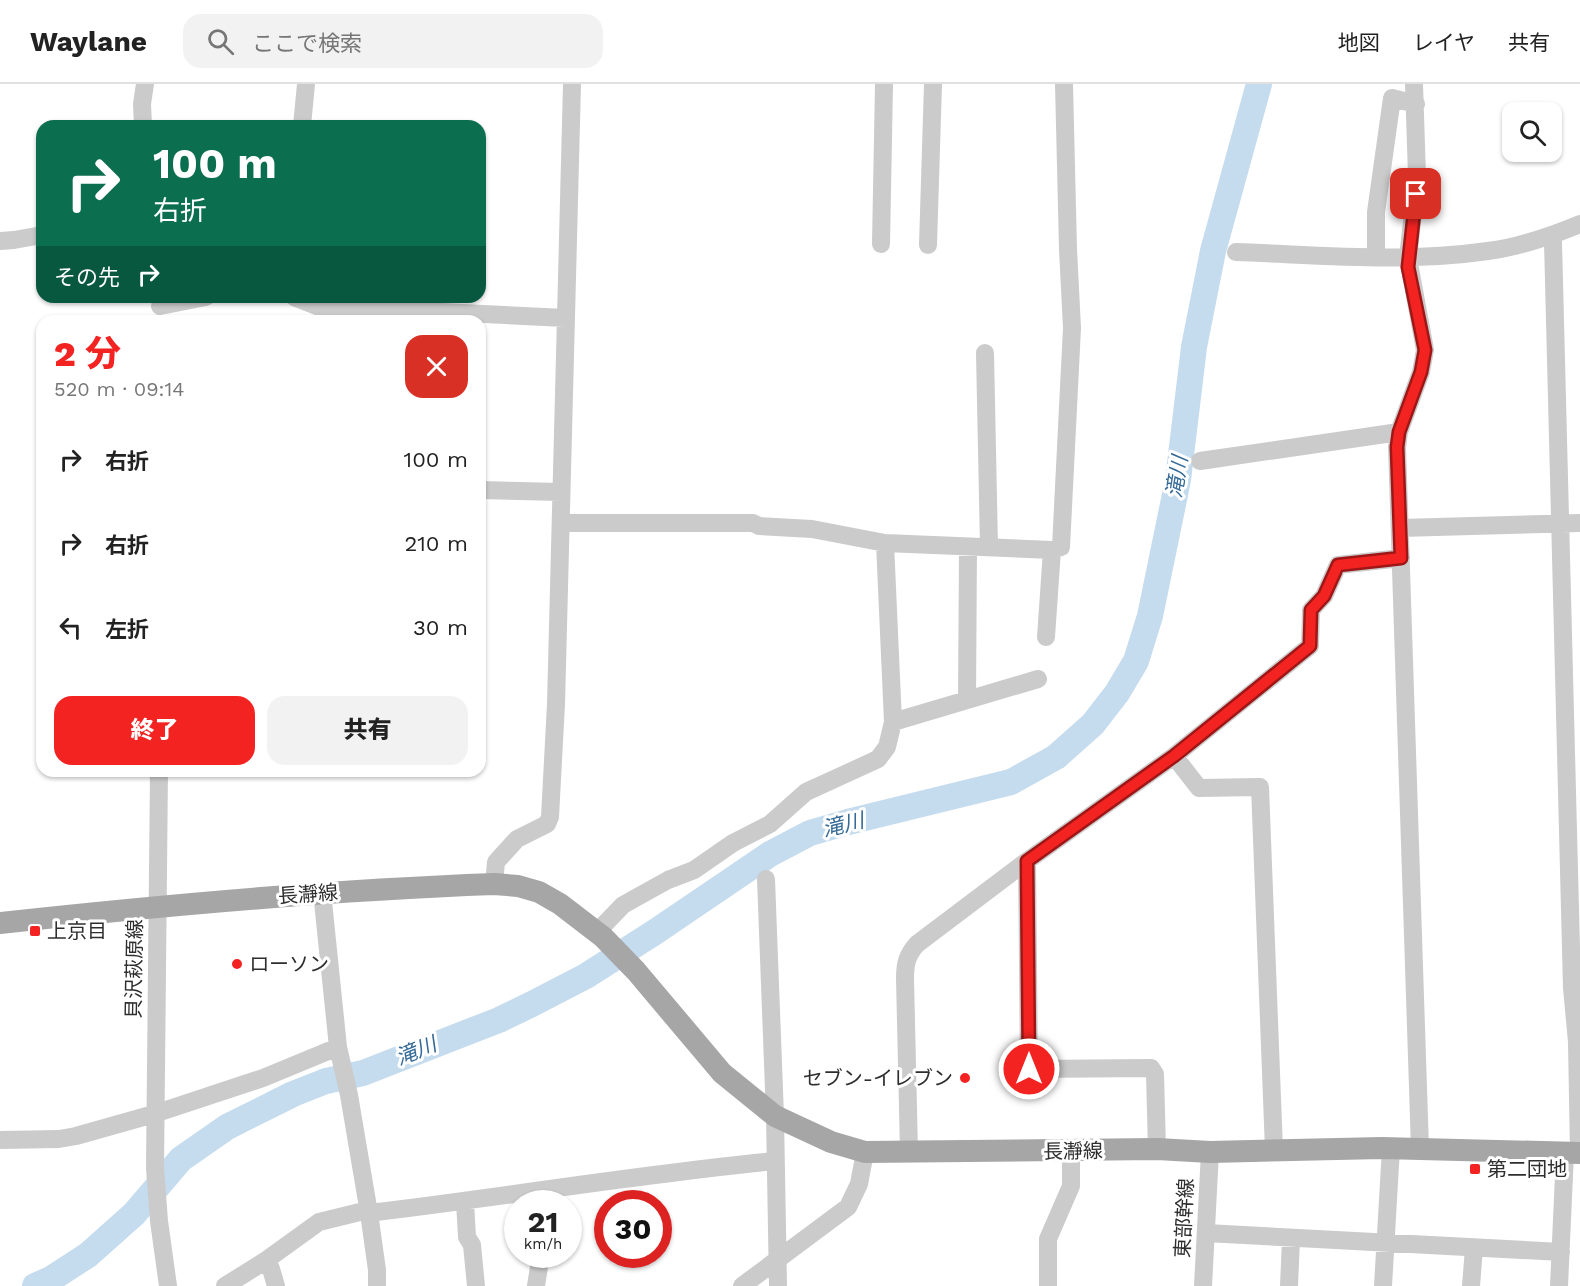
<!DOCTYPE html>
<html lang="ja">
<head>
<meta charset="utf-8">
<style>
	:root { --surface:#fff; --page:#f2f2f2; --text:#222; --muted:#767676; --line:#e0e0e0; --accent:#f32322 }
	body { margin:0; font-family:"Work Sans","Noto Sans JP",sans-serif; background:var(--page); color:var(--text); height:100vh; display:flex; flex-direction:column; font-size:22px; white-space:nowrap }
	* { box-sizing:border-box; margin:0 }
	p { font-size:20px; color:var(--muted) }
	.icon { flex:none; width:33px; height:33px; fill:none; stroke:currentColor; stroke-width:2; stroke-linecap:round; stroke-linejoin:round }
	.map { position:relative; flex:1; overflow:hidden }
	.side { position:absolute; left:36px; top:231px; width:450px; height:462px; display:flex; flex-direction:column; background:var(--surface); border-radius:18px; box-shadow:0 2px 4px #0004 }
	.side>* { flex:none }
	.hud { position:absolute; left:36px; top:36px; width:450px; height:183px; border-radius:18px; box-shadow:0 2px 4px #0004; background:#0b6e4f; color:#fff; overflow:hidden }
	.buttons { position:absolute; left:1502px; top:18px; display:grid; gap:12px }
	.buttons a { display:grid; place-items:center; width:60px; height:60px; border-radius:12px; background:var(--surface); box-shadow:0 2px 4px #0004; font-size:30px }
	.speed { position:absolute; left:504px; top:1106px; display:flex; gap:12px; font-size:30px; font-weight:700; text-align:center }
	.speed>* { display:grid; place-content:center; width:78px; height:78px; border-radius:50%; background:var(--surface); box-shadow:0 2px 4px #0004; line-height:1 }
	.speed small { font-size:15px; font-weight:400 }
	.speed .limit { border:9px solid #d22; background:#fff; color:#111 }
	.pin { position:absolute; display:grid; place-items:center; width:51px; height:51px; color:#fff; margin:-26px; border-radius:12px; box-shadow:0 3px 9px #0006 }
	.me { position:absolute; width:66px; margin:-33px; rotate:0deg; stroke-linejoin:round; filter:drop-shadow(0 0 4px #0008) }
	.turn { display:flex; align-items:center; gap:21px; height:126px; padding:0 18px; font-size:27px }
	.turn .icon { width:78px; height:78px; stroke-width:2.5 }
	.turn b { display:block; font-size:42px; line-height:51px }
	.then { display:flex; align-items:center; height:57px; padding:0 18px; background:#0003; gap:12px; font-size:22px }
	.round { display:grid; place-items:center; flex:none; width:63px; height:63px; border-radius:18px; background:var(--page) }
	.summary { display:flex; align-items:center; justify-content:space-between; height:102px; padding:0 18px }
	h1 { font-size:36px; font-weight:800; line-height:45px; color:var(--accent) }
	.action { display:flex; gap:12px; margin-top:auto; padding:12px 18px }
	.action a { flex:1; height:69px; border-radius:18px; background:var(--accent); color:#fff; font-size:24px; font-weight:800; line-height:69px; text-align:center }
	.action a+a { background:var(--page); color:var(--text) }
	ul { padding:0; list-style:none }
	li { display:flex; align-items:center; gap:18px; height:84px; padding:0 18px }
	li div { flex:1 }
	li b { display:block; font-size:22px }
	li em { font-style:normal }
	header { display:flex; align-items:center; gap:36px; box-sizing:border-box; height:84px; padding:0 30px; background:var(--surface); border-bottom:2px solid var(--line) }
	header strong { font-size:28px }
	nav { display:flex; gap:33px; margin-inline-start:auto; font-size:21px }
	.search { width:420px; height:54px; background:var(--page); display:flex; align-items:center; gap:15px; box-sizing:border-box; padding:0 21px; border-radius:18px; color:var(--muted); font-size:22px }
	.map>svg:first-child { display:block }
	.lines { fill:none; stroke-linecap:round; stroke-linejoin:round }
	.river { stroke:#c5dbee; stroke-width:26 }
	.minor { stroke:#cbcbcb; stroke-width:18 }
	.major { stroke:#a6a6a6; stroke-width:22 }
	.route-casing { stroke:#9e1716; stroke-width:15 }
	.route { stroke:#f32322; stroke-width:10 }
	.poi-dot { fill:#f32322; stroke:#fff; stroke-width:2 }
	.labels { text-anchor:middle; stroke-width:6; stroke-linejoin:round; paint-order:stroke }
	.street-label { font-size:20px; fill:#2e2e2e; stroke:#fff }
	.poi-label { font-size:20px; fill:#2e2e2e; stroke:#fff; text-anchor:start }
	.water-label { font-size:21px; font-style:italic; fill:#366a97; stroke:#fff }
</style>
</head>
<body>
<header>
<strong>Waylane</strong>
<div class="search"><svg class="icon" aria-label="search" viewBox="0 0 24 24"><circle cx="10" cy="10" r="6"/><path d="M15 15l6 6"/></svg>ここで検索</div>
<nav><a>地図</a><a>レイヤ</a><a>共有</a></nav>
</header>
<div class="map">
<svg width="1580" height="1202" viewBox="0 0 1580 1202">
	<rect width="100%" height="100%" fill="#fff"/>
	<g class="lines">
		<path class="river" d="M35,1202l16,-7 37,-24 46,-41 47,-55 46,-32 66,-33 33,-13 37,-8 136,-53 33,-16 54,-28 69,-44 115,-78 40,-21 38,-11 163,-40 45,-25 37,-33 24,-31 19,-32 14,-45 28,-136 16,-133 19,-96 46,-167"/>
		<path class="minor" d="M1414,0l3,92 -9,82 17,92 -4,22 -22,60 -2,15 23,702
			M143,42l-1,-22 3,-20
			M302,42l4,-42
			M1551,152l2,6 19,746 5,54 2,111
			M0,157l14,-1 28,-5
			M881,160l3,-160
			M928,161l5,-161
			M1236,168c84,3 169,11 252,-1 31,-4 63,-15 92,-27
			M1376,173v-45l16,-114 24,6
			M294,213l23,9 248,12
			M160,222l46,-9
			M985,269l4,193
			M1200,377l199,-29
			M480,406l81,2
			M561,439h192l6,3 53,3 73,14 167,7 9,-3 11,-219 -4,-79 -4,-165
			M1400,444l180,-5
			M1046,553l6,-87
			M967,616l1,-153
			M893,638l145,-43
			M1174,672l25,32 61,-1 14,363
			M159,687l-4,397 4,53 9,65
			M1027,777l2,208 122,-1 4,6 2,75
			M766,795l9,237 3,170
			M494,800l2,-22 21,-23 30,-15 3,-7 6,-113 16,-620
			M322,808l16,155 11,48 20,118 8,57v16
			M596,849l27,-28 45,-25 26,-10 39,-27 37,-19 36,-32 72,-33 9,-12 6,-25 -8,-179
			M0,1056l59,-1 17,-3 78,-22 109,-36 75,-31
			M909,1068l-4,-174c0,-14 2,-23 12,-34l110,-83 147,-105 136,-110 1,-36 13,-14 14,-31 63,-7
			M465,1118l2,35 5,8 4,41
			M369,1129c136,-16 270,-39 406,-52
			M1206,1149l355,19
			M265,1177l6,8 5,17
			M225,1202l40,-25 54,-39 49,-12
			M536,1202l5,-32
			M742,1202l106,-79 11,-23 6,-32
			M1048,1202v-47l23,-53v-35
			M1203,1202l7,-134
			M1289,1202l2,-47
			M1383,1202l8,-138
			M1471,1202l3,-38
			M1559,1202l6,-133"/>
		<path class="major" d="M0,839c165,-18 329,-33 494,-39l24,2 21,6 21,12 43,33 33,34 86,102 53,43 56,26 34,10 292,-3 53,3 172,-4 198,5"/>
	</g>
	<g class="lines">
		<defs>
			<path id="route" d="M1029,985l-2,-208 147,-105 136,-110 1,-36 13,-14 14,-31 63,-7 -4,-111 2,-15 22,-60 4,-22 -17,-83 8,-73"/>
		</defs>
		<use href="#route" class="route-casing"/>
		<use href="#route" class="route"/>
	</g>
	<g class="poi-dot">
		<rect x="29" y="841" width="12" height="12" rx="3"/>
		<circle cx="237" cy="880" r="6"/>
		<circle cx="965" cy="994" r="6"/>
		<rect x="1469" y="1079" width="12" height="12" rx="3"/>
	</g>
	<g class="labels">
		<g class="street-label">
			<text transform="translate(308 810) rotate(-4)" y="7">長瀞線</text>
			<text transform="translate(134 885) rotate(-89)" y="7">貝沢萩原線</text>
			<text transform="translate(1073 1067) rotate(-1)" y="7">長瀞線</text>
			<text transform="translate(1184 1134) rotate(-87)" y="7">東部幹線</text>
		</g>
		<g class="poi-label">
			<text x="47" y="854">上京目</text>
			<text x="249" y="887">ローソン</text>
			<text x="953" y="1001" text-anchor="end">セブン-イレブン</text>
			<text x="1487" y="1092">第二団地</text>
		</g>
		<g class="water-label">
			<text transform="translate(1177 393) rotate(-81)" y="7">滝川</text>
			<text transform="translate(843 741) rotate(-14)" y="7">滝川</text>
			<text transform="translate(416 967) rotate(-22)" y="7">滝川</text>
		</g>
	</g>
</svg>
<div class="buttons">
<a><svg class="icon" aria-label="search" viewBox="0 0 24 24"><circle cx="10" cy="10" r="6"/><path d="M15 15l6 6"/></svg></a>
</div>
<div class="speed"><div>21<small>km/h</small></div><div class="limit">30</div></div>
<div class="pin" style="left:1416px;top:110px;background:#d93025"><svg class="icon" aria-label="arrive" viewBox="0 0 24 24"><path d="M6 21V4h12l-3 4 3 4H6"/></svg></div>
<svg class="me" style="left:1029px;top:985px" viewBox="-20 -20 40 40"><circle r="17" fill="#f32322" stroke="#fff" stroke-width="3"/><path d="M0-11L8 9 0 5-8 9z" fill="#fff"/></svg>
<div class="hud">
<div class="turn"><svg class="icon" aria-label="right" viewBox="0 0 24 24"><path d="M7 20v-9h11M14 6l5 5-5 5"/></svg><div><b>100 m</b>右折</div></div>
<div class="then">その先<svg class="icon" aria-label="right" viewBox="0 0 24 24"><path d="M7 20v-9h11M14 6l5 5-5 5"/></svg></div>
</div>
<section class="side">
<div class="summary"><div><h1>2 分</h1><p>520 m · 09:14</p></div><a class="round" style="background:#d93025;color:#fff"><svg class="icon" aria-label="close" viewBox="0 0 24 24"><path d="M6 6l12 12M18 6L6 18"/></svg></a></div>
<ul>
<li><svg class="icon" aria-label="right" viewBox="0 0 24 24"><path d="M7 20v-9h11M14 6l5 5-5 5"/></svg><div><b>右折</b></div><em>100 m</em></li>
<li><svg class="icon" aria-label="right" viewBox="0 0 24 24"><path d="M7 20v-9h11M14 6l5 5-5 5"/></svg><div><b>右折</b></div><em>210 m</em></li>
<li><svg class="icon" aria-label="left" viewBox="0 0 24 24"><path d="M17 20v-9H6M10 6l-5 5 5 5"/></svg><div><b>左折</b></div><em>30 m</em></li>
</ul>
<div class="action"><a>終了</a><a>共有</a></div>
</section>
</div>
</body>
</html>
